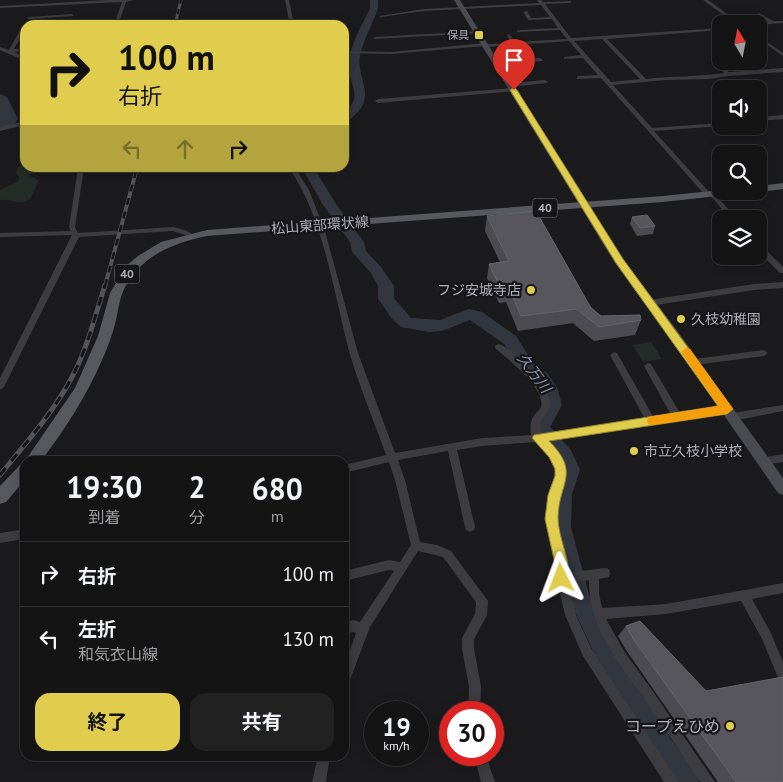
<!DOCTYPE html>
<html lang="ja">
<head>
<meta charset="utf-8">
<style>
	:root { --surface:#141415; --page:#212122; --text:#f1f3f6; --muted:#9d9ea0; --line:#333334; --accent:#e0cd4e }
	body { margin:0; font-family:"PT Sans","Noto Sans JP",sans-serif; background:var(--page); color:var(--text); height:100vh; display:flex; flex-direction:column; font-size:19px; white-space:nowrap }
	* { box-sizing:border-box; margin:0 }
	p { font-size:16px; color:var(--muted) }
	.icon { flex:none; width:28px; height:28px; fill:none; stroke:currentColor; stroke-width:2; stroke-linecap:round; stroke-linejoin:round }
	.map { position:relative; flex:1; overflow:hidden }
	.drawer { position:absolute; left:20px; top:456px; width:329px; height:305px; display:flex; flex-direction:column; background:var(--surface); border-radius:15px; box-shadow:0 2px 12px #0003,0 0 0 1px var(--line) }
	.drawer>* { flex:none }
	.top-card { position:absolute; left:20px; top:20px; width:329px; height:152px; border-radius:15px; box-shadow:0 2px 12px #0003,0 0 0 1px var(--line); background:#e0cd4e; color:#111; overflow:hidden }
	.needle { width:32px; rotate:350deg }
	.tools { position:absolute; left:712px; top:15px; display:grid; gap:10px }
	.tools a { display:grid; place-items:center; width:55px; height:55px; border-radius:10px; background:var(--surface); box-shadow:0 2px 12px #0003,0 0 0 1px var(--line); font-size:25px }
	.speed { position:absolute; left:364px; top:701px; display:flex; gap:10px; font-size:25px; font-weight:700; text-align:center }
	.speed>* { display:grid; place-content:center; width:65px; height:65px; border-radius:50%; background:var(--surface); box-shadow:0 2px 12px #0003,0 0 0 1px var(--line); line-height:1 }
	.speed small { font-size:12px; font-weight:400 }
	.speed .limit { border:8px solid #d22; background:#fff; color:#111 }
	.pin { position:absolute; display:grid; place-items:center; width:42px; height:42px; color:#fff; margin:-51px -21px; border-radius:50% 50% 50% 0; rotate:-45deg; box-shadow:0 0 5px #0007 }
	.pin .icon { rotate:45deg }
	.me { position:absolute; width:55px; margin:-28px; rotate:357deg; stroke-linejoin:round; filter:drop-shadow(0 0 4px #0008) }
	.turn { display:flex; align-items:center; gap:18px; height:105px; padding:0 15px; font-size:22px }
	.turn .icon { width:65px; height:65px; stroke-width:2.5 }
	.turn b { display:block; font-size:35px; line-height:42px }
	.lanes { display:flex; align-items:center; height:48px; padding:0 15px; background:#0003; justify-content:center; gap:25px; direction:ltr }
	.lanes .off { opacity:.35 }
	.eta { display:flex; justify-content:space-evenly; align-items:center; height:85px; text-align:center }
	.eta b { font-size:30px; font-weight:700; line-height:35px }
	.cta { display:flex; gap:10px; margin-top:auto; padding:10px 15px }
	.cta a { flex:1; height:58px; border-radius:15px; background:var(--accent); color:#111; font-size:20px; font-weight:700; line-height:58px; text-align:center }
	.cta a+a { background:var(--page); color:var(--text) }
	ul { padding:0; list-style:none }
	li { display:flex; align-items:center; gap:15px; height:65px; padding:0 15px; border-top:1px solid var(--line) }
	li div { flex:1 }
	li b { display:block; font-size:19px }
	li em { font-style:normal }
	.map>svg:first-child { display:block }
	.green { fill:#242c27 }
	.water { fill:#31363f }
	.lines { fill:none; stroke-linecap:round; stroke-linejoin:round }
	.river { fill:#31363f; fill-rule:evenodd }
	.street { fill:#3c3c41; fill-rule:evenodd }
	.secondary { fill:#4a4a51; fill-rule:evenodd }
	.primary { fill:#58585f; fill-rule:evenodd }
	.rail-far2-casing { stroke:#53535a; stroke-width:3 }
	.rail-far1-casing { stroke:#53535a; stroke-width:4 }
	.rail-casing { stroke:#53535a; stroke-width:5 }
	.rail-far2 { stroke:#161517; stroke-width:2; stroke-dasharray:5.5; stroke-linecap:butt }
	.rail-far1 { stroke:#161517; stroke-width:2.5; stroke-dasharray:7; stroke-linecap:butt }
	.rail { stroke:#161517; stroke-width:3; stroke-dasharray:9; stroke-linecap:butt }
	.wall { fill:#4c4b51 }
	.building { fill:#57565c; stroke:#64646b }
	.route { fill:#e0cd4e; stroke:#928533 }
	.slow { fill:#f59e0b }
	.poi-dot { fill:#e0cd4e; stroke:#161517; stroke-width:2 }
	.labels { text-anchor:middle; stroke-width:4.5; stroke-linejoin:round; paint-order:stroke }
	.far-poi-label { font-size:11px; fill:#aeafba; stroke:#161517; text-anchor:end }
	.shield { fill:#161517; stroke:#808189; stroke-width:1 }
	.shield-label { font-size:12px; font-weight:bold; fill:#aeafba }
	.street-label { font-size:14px; fill:#aeafba; stroke:#161517 }
	.poi-label { font-size:14px; fill:#aeafba; stroke:#161517; text-anchor:start }
	.water-label { font-size:15px; font-style:italic; fill:#8996b1; stroke:#161517 }
	.near-poi-label { font-size:16px; fill:#aeafba; stroke:#161517; text-anchor:end }
</style>
</head>
<body>
<div class="map">
<svg width="783" height="782" viewBox="0 0 783 782">
	<rect width="100%" height="100%" fill="#1b1a1c"/>
	<path class="green" d="M25,162v6h7l-2,8 9,4 -9,19c-8,7 -20,-1 -30,1v-10l19,-9v-4l-3,-4 2,-6z
		M651,342l11,17 -19,3 -10,-17z"/>
	<path class="water" d="M0,94l7,3 11,22 -4,6 -14,3z"/>
	<g class="lines">
		<path class="river" d="M370,0h8v8c-5,15 -14,31 -18,47 -4,23 16,39 -4,59 -3,3 -7,7 -12,8v-9c20,-18 5,-25 5,-46 -1,-20 13,-41 21,-59z
			M302,168h12l22,36 28,38 2,9 15,16 13,19v12l17,20 29,2 29,-11 13,3 34,24 17,27 14,10 10,14 5,18 -12,22 21,23 9,20 -8,24 -1,33 18,68 21,42 52,76 7,23 26,37 4,9h-29l-22,-31 -7,-25 -47,-73 -26,-56 -17,-70 1,-33 8,-24c-6,-16 -25,-26 -28,-43l12,-22 -2,-12 -7,-10 -14,-12 -17,-27 -34,-24 -28,11 -13,1 -28,-5 -9,-8 -11,-16 -3,-4v-13l-7,-13 -19,-21 -2,-10 -27,-37z"/>
		<path class="street" d="M107,0h27l-8,2 -8,23h-4l8,-23 -122,6v-2z
			M285,0h4l5,25h-4z
			M537,0h4l2,2 29,-1 -2,2 -25,1 26,34 150,-10v2l-114,9 39,40c26,-3 52,-2 78,-6l-11,-12 3,-2 13,13 54,-4v4l-55,4 -19,3 -44,1 -52,5 39,43 69,-5v3h2l-69,5 56,62h4l23,26h-7l-20,-24h-5l-104,-117 -24,1v-2l2,-1 19,-1 -15,-17 -19,1v-2l17,-2 -12,-14 -82,6 -2,-1 -94,8 -47,-1v-2l47,1 95,-9 2,1 23,-1 -4,-8 2,-1 7,8 51,-3 -7,-9 -43,2v-1l2,-1 39,-2 -6,-9 -24,1 -5,-8 4,-1 4,7 19,-1 -9,-12 -117,6 -43,6 -2,-1 45,-7 115,-6zM602,39l38,40 -29,3 -37,-41z
			M703,0h5l33,24h-5z
			M759,13l14,8h10v2l-24,2 -2,-2 10,-1 -10,-7z
			M72,14l2,2 -45,3 -2,-1 2,-1z
			M69,22h2v2l-34,1 2,-1z
			M23,25h4h-2v5l-11,19h11v2l-11,1 11,5v4l-25,-11v-3l9,3z
			M478,31l2,1v1l-105,6 -2,-1 2,-1z
			M759,36l24,17v3l-24,-17z
			M540,58l3,2 -1,1 -44,5 -3,-2 3,-2z
			M545,80l3,2 -1,1 -36,4 -3,-2 3,-2z
			M514,88l2,1v2l-138,12 -3,-2 3,-2z
			M783,115v4l-24,2v-4z
			M25,121v4l-25,6v-4z
			M78,168h6l-9,59 3,6 95,-6 12,3 9,5 -3,2 -18,-6 -94,6 -75,150 -4,3v-12l72,-143 -72,2v-4l71,-2 -2,-4z
			M289,168h6l14,22 16,41 33,122 37,100 87,-15 49,-3c-1,-9 -1,-15 5,-22 2,-2 4,-4 5,-6 5,-18 -33,-48 -45,-58l-1,-2 1,-2 3,-1c16,6 49,40 51,58 1,8 -5,14 -10,20l1,12 104,-15 -35,-64 4,-3 3,1 37,65 17,-3 -27,-49 4,-3 3,1 29,49 47,-8 3,2 1,2 -1,2 -3,2 -180,28c34,32 11,38 10,74 0,17 6,33 9,49l-2,5 1,4 40,-5 4,1 1,4 -1,4 -10,2v14l3,15 64,-4 117,-21v10l-31,6 18,32 13,31v20l-4,-2 -17,-41 -21,-38 -75,13 -60,5 18,32 30,42 61,89h-15c-18,-27 -35,-53 -53,-79 -26,-38 -59,-74 -58,-123l-21,3 8,32 15,33 88,134h-15l-81,-126 -18,-41 -11,-46 2,-5c-3,-16 -9,-31 -9,-47 0,-16 14,-39 8,-54 -4,-8 -12,-15 -19,-21l-54,4 -25,4 18,77 -1,3 -4,2 -4,-2 -1,-3 -17,-76 -50,9 7,20 15,62 17,3 14,6 37,50 -1,14 -13,24v9l7,39 -1,25h-12l1,-25 -7,-39v-10l13,-24 1,-12 -33,-45 -25,-6 -48,76 -22,58 -4,2v-21l12,-33 -3,-1 -9,2v-12l9,-2 7,2 34,-51 -5,-1 -45,11v-10l45,-11 11,2 11,-17 -16,-65 -6,-18 -45,11v-8l42,-10c-12,-34 -27,-69 -37,-104 -15,-57 -26,-135 -60,-183z
			M759,246h3l21,21v6h-3l-21,-21z
			M783,282v6l-29,2 -105,16 -4,-3 4,-3 105,-16z
			M764,350l4,3 -4,3 -70,9 -4,-3 4,-3z
			M783,405v6l-50,10 -3,-1 -2,-3 2,-3 3,-1z
			M783,454v8l-19,3 -3,-1 -2,-3 2,-3z
			M25,529v10l-25,4v-10z
			M474,755h12l9,27h-14z
			M318,756h12l-4,26h-14z"/>
		<path class="secondary" d="M454,0h6l163,259 56,74 104,145v17l-5,-2 -107,-154 -56,-76z"/>
		<path class="primary" d="M783,183v6l-24,3 -3,-1h3v-5z
			M721,190v1h20l-5,3 -73,8 -456,34c-35,7 -71,22 -85,58 -3,8 -4,17 -6,26 -3,13 -8,27 -14,40 -16,37 -37,69 -61,101h-16l50,-73 23,-52 12,-43 17,-28 11,-9 23,-14 46,-12 456,-34z
			M25,464v16l-19,22 -6,2v-18l20,-21z"/>
		<defs>
			<path id="rail-far2" d="M175,25l6,-25"/>
			<path id="rail-far1" d="M105,286l32,-118"/>
			<path id="rail" d="M0,475c25,-31 52,-61 71,-96 16,-29 24,-63 34,-94"/>
		</defs>
		<use href="#rail-far2" class="rail-far2-casing"/>
		<use href="#rail-far1" class="rail-far1-casing"/>
		<use href="#rail" class="rail-casing"/>
		<use href="#rail-far2" class="rail-far2"/>
		<use href="#rail-far1" class="rail-far1"/>
		<use href="#rail" class="rail"/>
	</g>
	<path class="wall" d="M487,216l114,100 40,4 -6,15 -41,6 -21,-18 -55,8 -12,-29 -7,1 -12,-25 2,-14 11,-2 -15,-31z
		M632,217l23,9 -2,8 -16,2 -7,-12z
		M626,626l157,156h-65l-92,-132 -8,-14z"/>
	<path class="building" d="M536,211l55,97 10,8 39,-1 1,5 -42,7 -22,-18 -56,7 -12,-28 -8,1 -12,-25 20,-3 -22,-45z
		M647,215l8,11 -15,2 -8,-11z
		M640,621l66,70 77,-14v105h-47l-102,-142 -8,-14z"/>
	<path class="route" d="M514,87l3,3 106,169 110,150 -6,5 -178,27c32,32 10,41 9,76 0,15 7,32 10,47 -3,7 1,12 -2,19l-5,2 -5,-2c-3,-7 -5,-12 -1,-19l-10,-45 3,-24 7,-19v-7l-6,-12 -17,-19 2,-3 184,-29 -102,-143 -106,-173z"/>
	<path class="slow" d="M686,348l4,1 43,60 -6,5 -74,11 -5,-1 -1,-3 1,-4 5,-1 65,-10 -37,-54z"/>
	<g class="poi-dot">
		<rect x="474" y="30" width="10" height="10" rx="2.5"/>
		<circle cx="531" cy="290" r="5"/>
		<circle cx="681" cy="319" r="5"/>
		<circle cx="634" cy="451" r="5"/>
		<circle cx="730" cy="726" r="5"/>
	</g>
	<g class="labels">
		<g class="far-poi-label">
			<text x="469" y="39">保具</text>
		</g>
		<g class="shield">
			<rect x="532.5" y="198.5" width="25" height="19" rx="4"/>
			<rect x="114.5" y="264.5" width="25" height="19" rx="4"/>
		</g>
		<g class="shield-label">
			<text x="545" y="212">40</text>
			<text x="127" y="278">40</text>
		</g>
		<g class="street-label">
			<text transform="translate(320 225) rotate(-4)" y="5">松山東部環状線</text>
		</g>
		<g class="poi-label">
			<text x="521" y="295" text-anchor="end">フジ安城寺店</text>
			<text x="691" y="324">久枝幼稚園</text>
			<text x="644" y="456">市立久枝小学校</text>
		</g>
		<g class="water-label">
			<text transform="translate(534 373) rotate(53)" y="5">久万川</text>
		</g>
		<g class="near-poi-label">
			<text x="720" y="732">コープえひめ</text>
		</g>
	</g>
</svg>
<div class="tools">
<a><svg class="needle" viewBox="-14 -14 28 28"><path d="M0-13l5 13h-10z" fill="#e53935"/><path d="M0 13l5-13h-10z" fill="#9d9ea0"/></svg></a>
<a><svg class="icon" aria-label="sound" viewBox="0 0 24 24"><path d="M4 9h4l5-4v14l-5-4H4zM17 9q2 3 0 6"/></svg></a>
<a><svg class="icon" aria-label="search" viewBox="0 0 24 24"><circle cx="10" cy="10" r="6"/><path d="M15 15l6 6"/></svg></a>
<a><svg class="icon" aria-label="layers" viewBox="0 0 24 24"><path d="M12 4l9 5-9 5-9-5zM3 14l9 5 9-5"/></svg></a>
</div>
<div class="speed"><div>19<small>km/h</small></div><div class="limit">30</div></div>
<div class="pin" style="left:514px;top:90px;background:#d93025"><svg class="icon" aria-label="arrive" viewBox="0 0 24 24"><path d="M6 21V4h12l-3 4 3 4H6"/></svg></div>
<svg class="me" style="left:561px;top:578px" viewBox="-20 -20 40 40"><path d="M0-17L14 15 0 8-14 15z" fill="#e0cd4e" stroke="#fff" stroke-width="4"/></svg>
<div class="top-card">
<div class="turn"><svg class="icon" aria-label="right" viewBox="0 0 24 24"><path d="M7 20v-9h11M14 6l5 5-5 5"/></svg><div><b>100 m</b>右折</div></div>
<div class="lanes"><svg class="icon off" aria-label="left" viewBox="0 0 24 24"><path d="M17 20v-9H6M10 6l-5 5 5 5"/></svg><svg class="icon off" aria-label="ahead" viewBox="0 0 24 24"><path d="M12 20V5M6 11l6-6 6 6"/></svg><svg class="icon" aria-label="right" viewBox="0 0 24 24"><path d="M7 20v-9h11M14 6l5 5-5 5"/></svg></div>
</div>
<section class="drawer">
<div class="eta">
<div><b>19:30</b><p>到着</p></div>
<div><b>2</b><p>分</p></div>
<div><b>680</b><p>m</p></div>
</div>
<ul>
<li><svg class="icon" aria-label="right" viewBox="0 0 24 24"><path d="M7 20v-9h11M14 6l5 5-5 5"/></svg><div><b>右折</b></div><em>100 m</em></li>
<li><svg class="icon" aria-label="left" viewBox="0 0 24 24"><path d="M17 20v-9H6M10 6l-5 5 5 5"/></svg><div><b>左折</b><p>和気衣山線</p></div><em>130 m</em></li>
</ul>
<div class="cta"><a>終了</a><a>共有</a></div>
</section>
</div>
</body>
</html>
